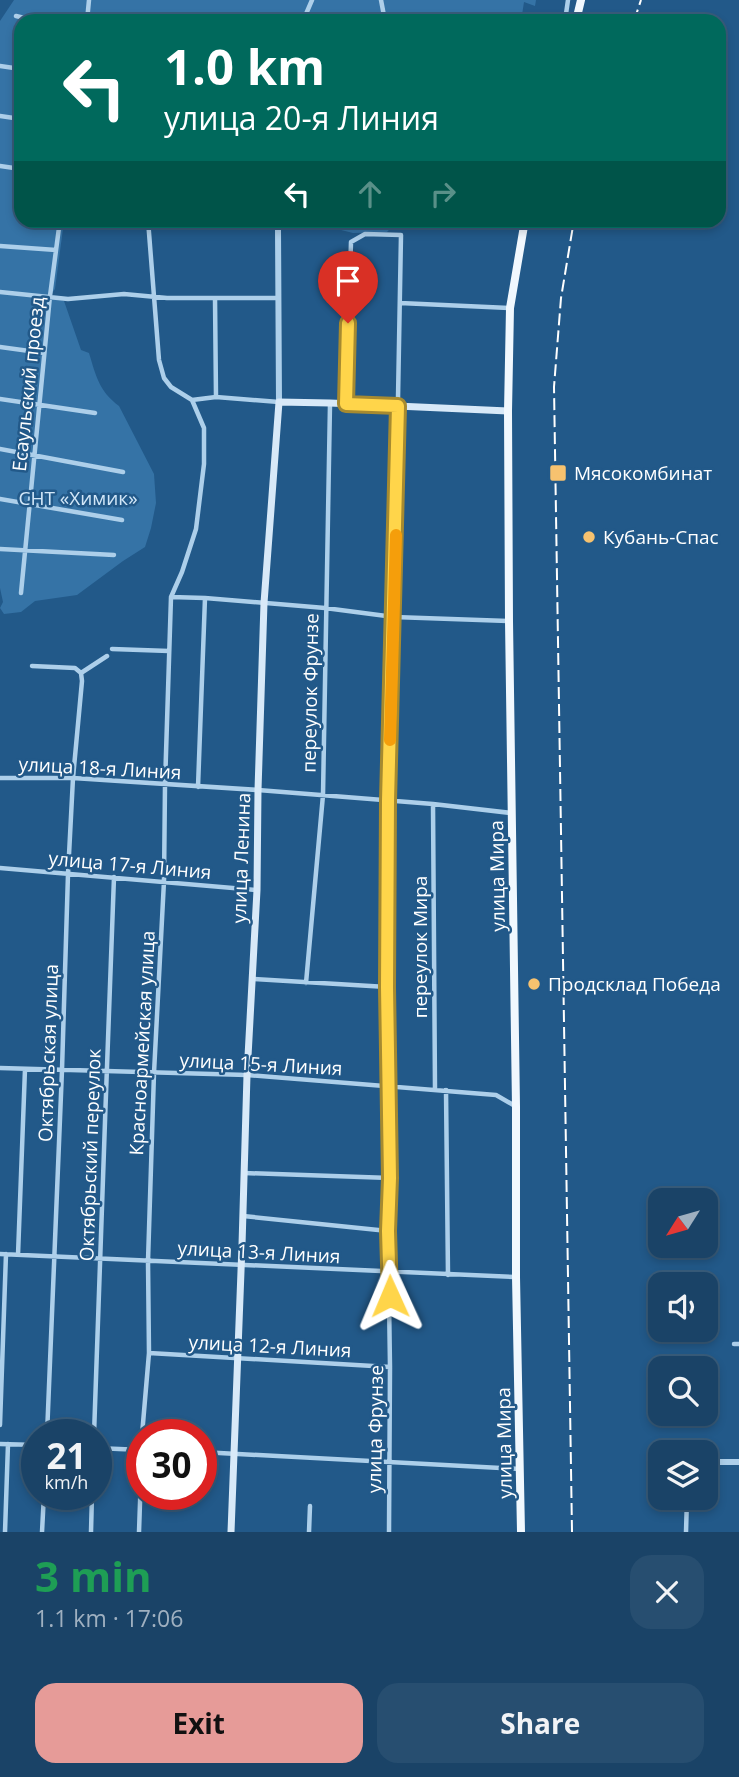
<!DOCTYPE html>
<html lang="en">
<head>
<meta charset="utf-8">
<style>
	:root { --surface:#1a4367; --page:#274e70; --text:#f1f3f6; --muted:#9fb0c0; --line:#385c7b; --accent:#e69b98 }
	body { margin:0; font-family:"Open Sans",sans-serif; background:var(--page); color:var(--text); height:100vh; display:flex; flex-direction:column; font-size:26px; white-space:nowrap }
	* { box-sizing:border-box; margin:0 }
	p { font-size:23px; color:var(--muted) }
	.icon { flex:none; width:38px; height:38px; fill:none; stroke:currentColor; stroke-width:2; stroke-linecap:round; stroke-linejoin:round }
	.map { position:relative; height:1532px; overflow:hidden }
	.sheet { display:flex; flex-direction:column; background:var(--surface); flex:1 }
	.sheet>* { flex:none }
	.hud { position:absolute; left:14px; top:14px; width:712px; height:214px; border-radius:21px; box-shadow:0 4px 10px #0003,0 0 0 2px var(--line); background:#00695c; color:#fff; overflow:hidden }
	.needle { width:46px; rotate:233deg }
	.controls { position:absolute; left:648px; top:1188px; display:grid; gap:14px }
	.controls a { display:grid; place-items:center; width:70px; height:70px; border-radius:14px; background:var(--surface); box-shadow:0 4px 10px #0003,0 0 0 2px var(--line); font-size:35px }
	.speed { position:absolute; left:21px; top:1419px; display:flex; gap:14px; font-size:35px; font-weight:700; text-align:center }
	.speed>* { display:grid; place-content:center; width:91px; height:91px; border-radius:50%; background:var(--surface); box-shadow:0 4px 10px #0003,0 0 0 2px var(--line); line-height:1 }
	.speed small { font-size:18px; font-weight:400 }
	.speed .limit { border:10px solid #d22; background:#fff; color:#111 }
	.pin { position:absolute; display:grid; place-items:center; width:60px; height:60px; color:#fff; margin:-72px -30px; border-radius:50% 50% 50% 0; rotate:-45deg; box-shadow:0 0 7px #0007 }
	.pin .icon { rotate:45deg }
	.me { position:absolute; width:77px; margin:-38px; rotate:359deg; stroke-linejoin:round; filter:drop-shadow(0 0 5px #0008) }
	.turn { display:flex; align-items:center; gap:24px; height:147px; padding:0 35px; font-size:32px }
	.turn .icon { width:91px; height:91px; stroke-width:2.5 }
	.turn b { display:block; font-size:49px; line-height:60px }
	.lanes { display:flex; align-items:center; height:66px; padding:0 35px; background:#0003; justify-content:center; gap:35px; direction:ltr }
	.lanes .off { opacity:.35 }
	.round { display:grid; place-items:center; flex:none; width:74px; height:74px; border-radius:21px; background:var(--page) }
	.head { display:flex; align-items:center; justify-content:space-between; height:119px; padding:0 35px }
	h1 { font-size:42px; font-weight:700; line-height:52px; color:#1e9e55 }
	.cta { display:flex; gap:14px; margin-top:auto; padding:14px 35px }
	.cta a { flex:1; height:80px; border-radius:21px; background:var(--accent); color:#111; font-size:28px; font-weight:700; line-height:80px; text-align:center }
	.cta a+a { background:var(--page); color:var(--text) }
	.map>svg:first-child { display:block }
	.green { fill:#3573a6 }
	.lines { fill:none; stroke-linecap:round; stroke-linejoin:round }
	.minor { stroke:#adcfea; stroke-width:4.5 }
	.tertiary { stroke:#adcfea; stroke-width:6 }
	.secondary { stroke:#d8e9f8; stroke-width:7 }
	.primary { stroke:#f1f8fe; stroke-width:8 }
	.rail { stroke:#fff; stroke-width:2; stroke-dasharray:12 5; stroke-linecap:butt }
	.route-casing { stroke:#a68a30; stroke-width:18 }
	.route { stroke:#ffd54a; stroke-width:12 }
	.slow { stroke:#f59e0b; stroke-width:12 }
	.poi-dot { fill:#f7c26f; stroke:#225989; stroke-width:2.5 }
	.labels { text-anchor:middle; stroke-width:5; stroke-linejoin:round; paint-order:stroke }
	.street-label { font-size:19px; fill:#fff; stroke:#225989 }
	.poi-label { font-size:19px; fill:#fff; stroke:#225989; text-anchor:start }
	.park-label { font-size:19px; fill:#d2e7f8; stroke:#225989 }
</style>
</head>
<body>
<div class="map">
<svg width="739" height="1532" viewBox="0 0 739 1532">
	<rect width="100%" height="100%" fill="#225989"/>
	<path class="green" d="M14,0h522l-1,6 -11,-4 -2,13 11,4 -2,2h-510v199l43,1 -9,68 -5,7 14,5 17,49 8,3c7,23 10,38 30,53l35,68 2,29 -5,25 -6,19 -22,14 -46,34 -42,6 -14,11 -17,2 -4,-6 3,-6 -3,-14v-567z
		M255,221h142l-10,11 -34,1 -24,-6 -52,-2z"/>
	<g class="lines">
		<path class="minor" d="M381,0l4,21
			M16,16l21,5
			M87,21l2,-21
			M303,21l9,-21
			M565,21l3,-21
			M0,66l21,3
			M0,116l21,3
			M0,166l21,3
			M237,220l4,4 37,4
			M0,246l56,4
			M0,292l68,7 56,-5 43,4h111
			M215,298l1,99
			M400,303l109,5
			M0,347l44,6
			M0,399l95,14
			M192,400l24,-3 63,5
			M346,403l5,-161 14,-8 36,1 -7,382 -6,184 -1,186 3,191 -2,53 2,136 -1,165
			M0,449l123,23
			M0,499l122,21
			M0,549l114,6
			M21,593l29,-297 10,-76
			M171,597l34,1 120,10 69,9 114,4
			M112,649l57,2
			M32,666l43,2 6,5 1,8 -9,97 -5,96 -6,196 -15,365
			M81,673l26,-17
			M0,778h73l185,12 175,14 78,9
			M198,787l7,-189
			M433,804l2,285
			M0,868l257,22
			M252,979l135,8
			M306,983l17,-188 7,-391
			M0,1068l247,7 249,20 19,11
			M446,1090l2,185
			M244,1173l146,5
			M243,1216l145,15
			M0,1254l515,23
			M18,1255l7,-186
			M734,1344h5
			M149,1353l241,14
			M0,1425l6,-171
			M94,1435c5,-186 14,-372 20,-558
			M142,1435l7,-82 -1,-92 6,-188 10,-192 1,-96 6,-188 11,-25 14,-43 8,-65v-36l-12,-28 -21,-13 -7,-9 -5,-18 -11,-140
			M0,1444l37,1
			M96,1448l46,2
			M201,1452l319,17
			M5,1532l3,-88
			M42,1532l2,-38
			M91,1532l1,-38
			M139,1532l3,-87
			M309,1532l1,-26
			M686,1532l1,-34"/>
		<path class="tertiary" d="M278,228l1,174
			M705,1462h34"/>
		<path class="secondary" d="M231,1532l11,-287 5,-170 10,-185 1,-100 6,-187 15,-201 51,1 178,8"/>
		<path class="primary" d="M576,21l5,-21
			M521,1532l-5,-255v-170l-7,-486 -1,-210 2,-103 15,-88"/>
		<path class="rail" d="M634,21l7,-21
			M572,1532l-18,-1145 7,-89 13,-78"/>
	</g>
	<g class="lines">
		<defs>
			<path id="route" d="M348,323l-2,81 52,2 -10,395 -1,186 3,191 -2,53 2,65"/>
		</defs>
		<use href="#route" class="route-casing"/>
		<use href="#route" class="route"/>
		<path class="slow" d="M390,740l6,-205"/>
	</g>
	<g class="poi-dot">
		<rect x="549" y="464" width="18" height="18" rx="3.5"/>
		<circle cx="589" cy="537" r="7"/>
		<circle cx="534" cy="984" r="7"/>
	</g>
	<g class="labels">
		<g class="street-label">
			<text transform="translate(28 384) rotate(-84)" y="7">Есаульский проезд</text>
			<text transform="translate(310 693) rotate(-89)" y="7">переулок Фрунзе</text>
			<text transform="translate(100 768) rotate(3)" y="7">улица 18-я Линия</text>
			<text transform="translate(241 858) rotate(-88)" y="7">улица Ленина</text>
			<text transform="translate(130 865) rotate(5)" y="7">улица 17-я Линия</text>
			<text transform="translate(497 876) rotate(-91)" y="7">улица Мира</text>
			<text transform="translate(420 947) rotate(-90)" y="7">переулок Мира</text>
			<text transform="translate(142 1043) rotate(-87)" y="7">Красноармейская улица</text>
			<text transform="translate(48 1053) rotate(-88)" y="7">Октябрьская улица</text>
			<text transform="translate(261 1064) rotate(3)" y="7">улица 15-я Линия</text>
			<text transform="translate(90 1155) rotate(-88)" y="7">Октябрьский переулок</text>
			<text transform="translate(259 1252) rotate(3)" y="7">улица 13-я Линия</text>
			<text transform="translate(270 1346) rotate(3)" y="7">улица 12-я Линия</text>
			<text transform="translate(375 1429) rotate(-89)" y="7">улица Фрунзе</text>
			<text transform="translate(504 1443) rotate(-91)" y="7">улица Мира</text>
		</g>
		<g class="poi-label">
			<text x="574" y="480">Мясокомбинат</text>
			<text x="603" y="544">Кубань-Спас</text>
			<text x="548" y="991">Продсклад Победа</text>
		</g>
		<g class="park-label">
			<text x="78" y="505">СНТ «Химик»</text>
		</g>
	</g>
</svg>
<div class="controls">
<a><svg class="needle" viewBox="-14 -14 28 28"><path d="M0-13l5 13h-10z" fill="#e53935"/><path d="M0 13l5-13h-10z" fill="#9fb0c0"/></svg></a>
<a><svg class="icon" aria-label="sound" viewBox="0 0 24 24"><path d="M4 9h4l5-4v14l-5-4H4zM17 9q2 3 0 6"/></svg></a>
<a><svg class="icon" aria-label="search" viewBox="0 0 24 24"><circle cx="10" cy="10" r="6"/><path d="M15 15l6 6"/></svg></a>
<a><svg class="icon" aria-label="layers" viewBox="0 0 24 24"><path d="M12 4l9 5-9 5-9-5zM3 14l9 5 9-5"/></svg></a>
</div>
<div class="speed"><div>21<small>km/h</small></div><div class="limit">30</div></div>
<div class="pin" style="left:348px;top:323px;background:#d93025"><svg class="icon" aria-label="arrive" viewBox="0 0 24 24"><path d="M6 21V4h12l-3 4 3 4H6"/></svg></div>
<svg class="me" style="left:390px;top:1296px" viewBox="-20 -20 40 40"><path d="M0-17L14 15 0 8-14 15z" fill="#ffd54a" stroke="#fff" stroke-width="4"/></svg>
<div class="hud">
<div class="turn"><svg class="icon" aria-label="left" viewBox="0 0 24 24"><path d="M17 20v-9H6M10 6l-5 5 5 5"/></svg><div><b>1.0 km</b>улица 20-я Линия</div></div>
<div class="lanes"><svg class="icon" aria-label="left" viewBox="0 0 24 24"><path d="M17 20v-9H6M10 6l-5 5 5 5"/></svg><svg class="icon off" aria-label="ahead" viewBox="0 0 24 24"><path d="M12 20V5M6 11l6-6 6 6"/></svg><svg class="icon off" aria-label="right" viewBox="0 0 24 24"><path d="M7 20v-9h11M14 6l5 5-5 5"/></svg></div>
</div>
</div>
<section class="sheet">
<div class="head"><div><h1>3 min</h1><p>1.1 km · 17:06</p></div><a class="round"><svg class="icon" aria-label="close" viewBox="0 0 24 24"><path d="M6 6l12 12M18 6L6 18"/></svg></a></div>
<div class="cta"><a>Exit</a><a>Share</a></div>
</section>
</body>
</html>
